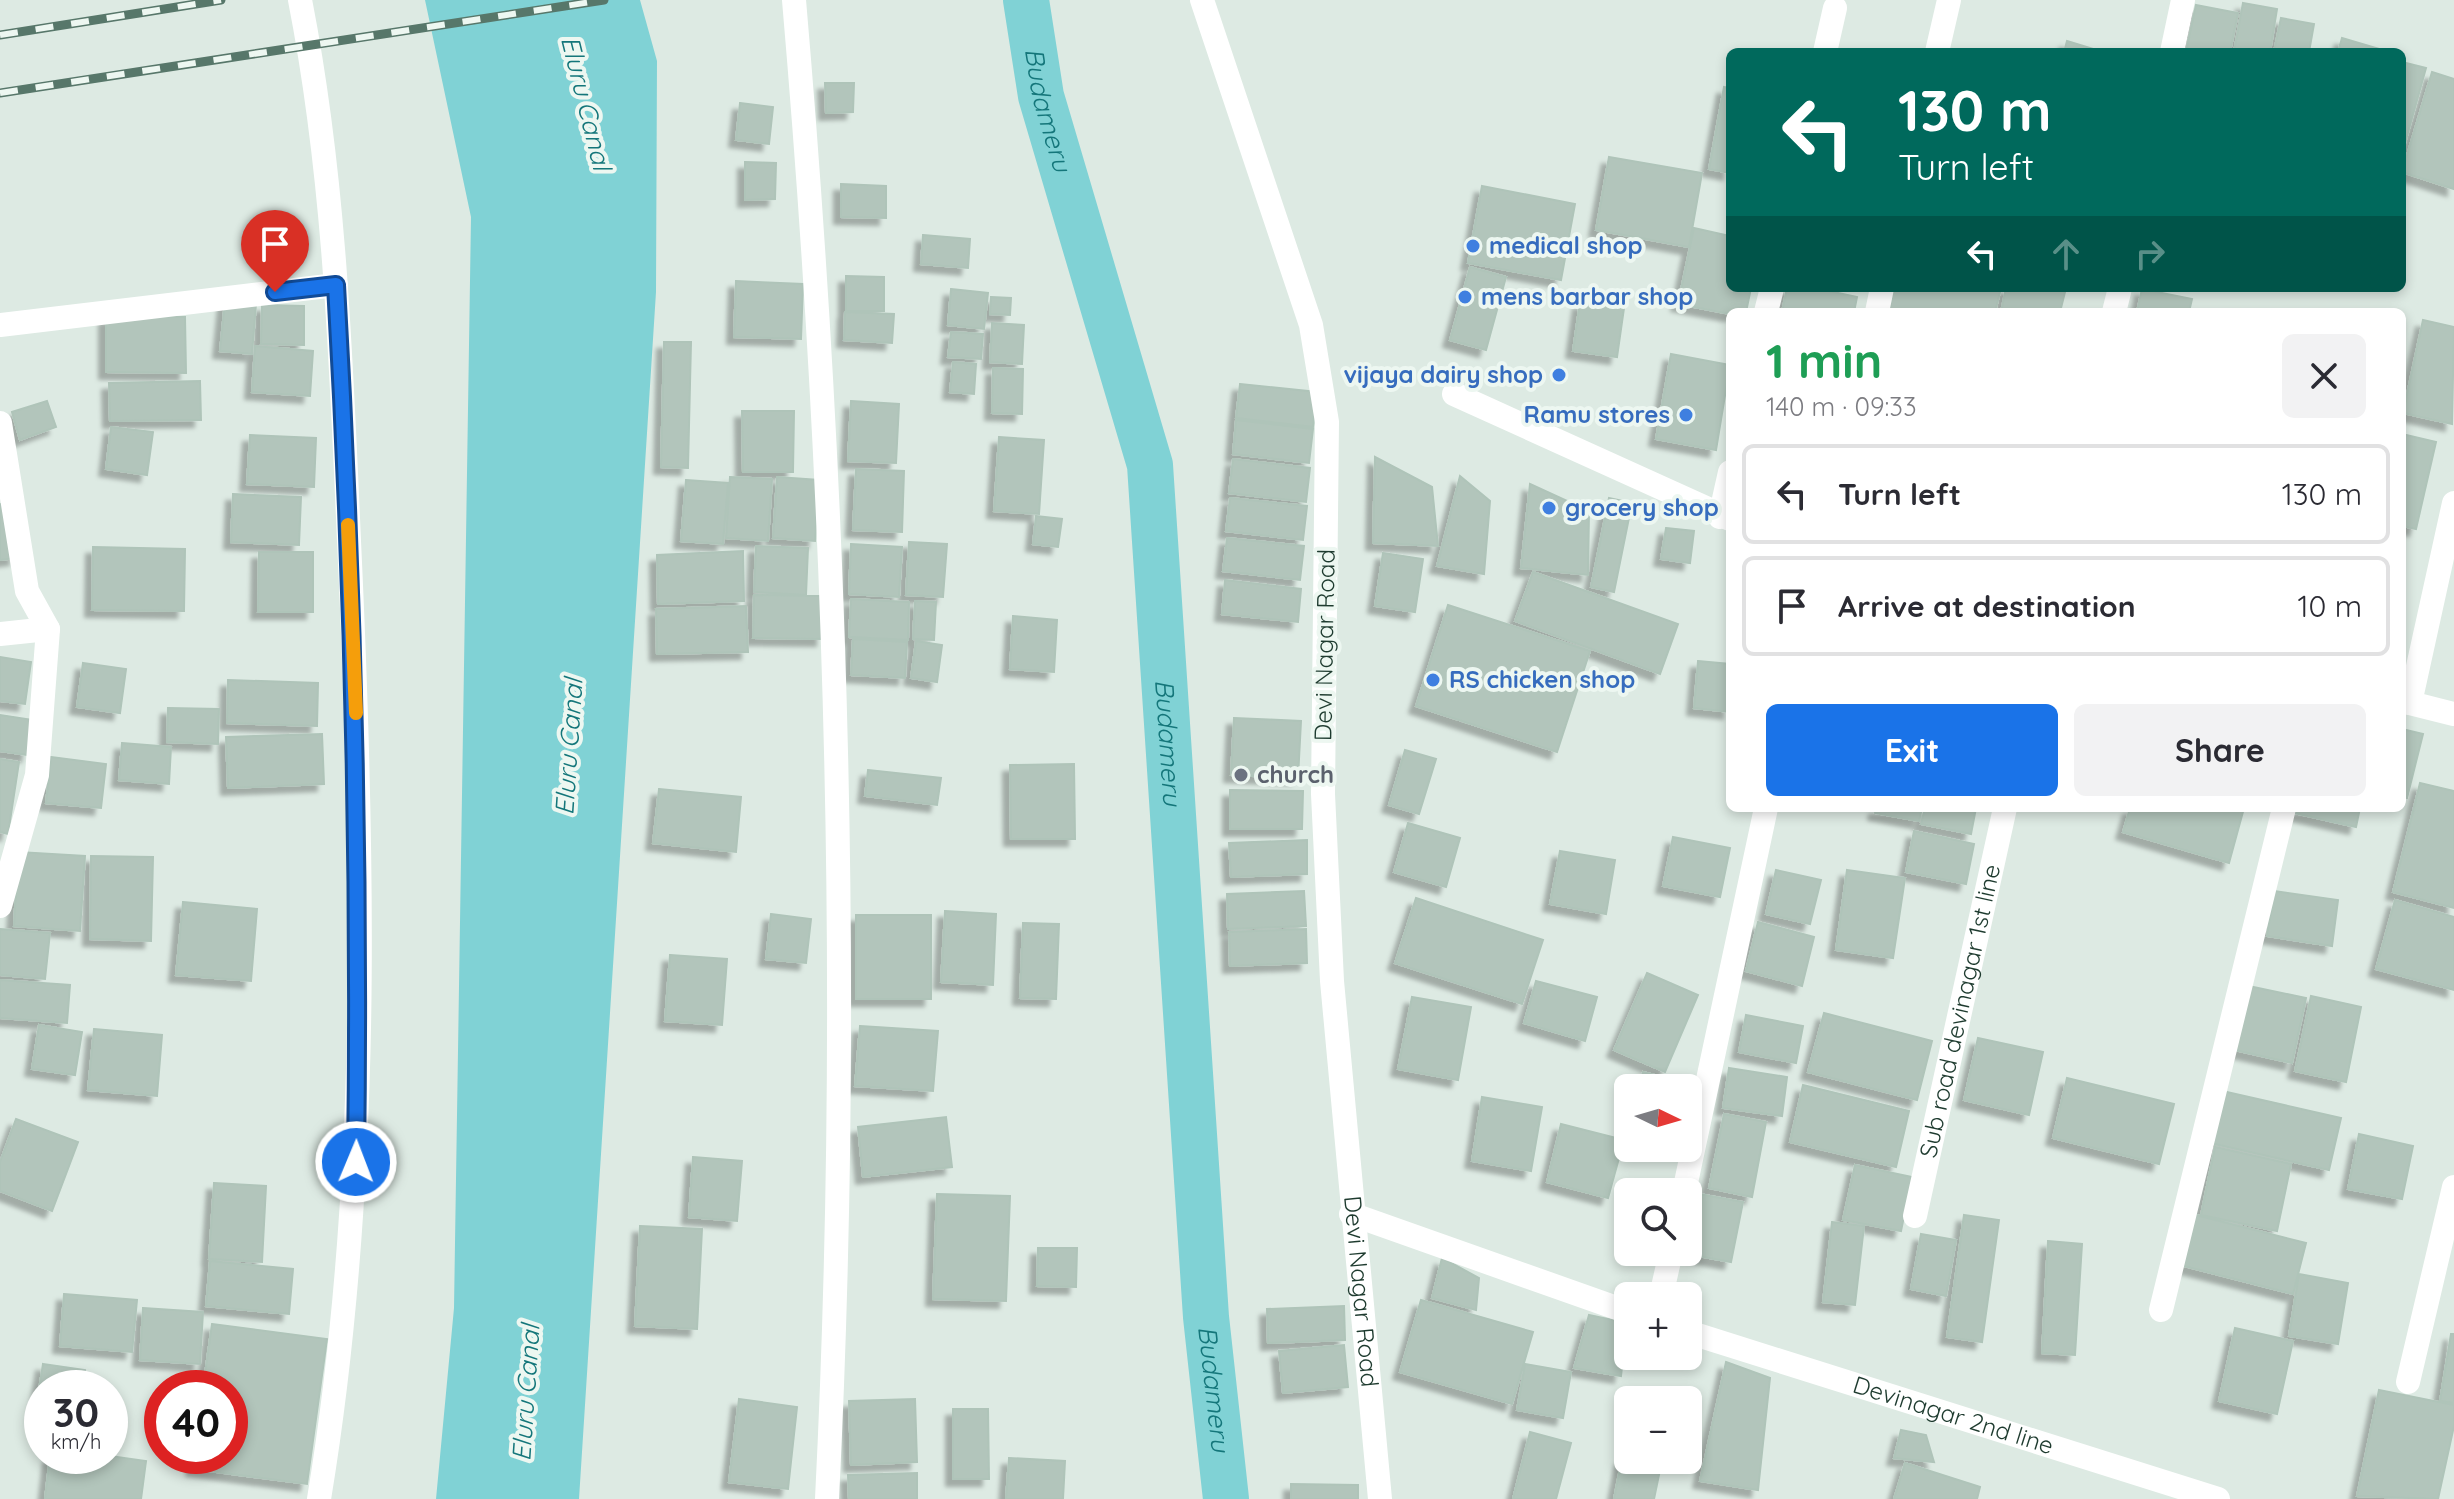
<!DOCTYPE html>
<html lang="en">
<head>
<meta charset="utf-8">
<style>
	:root { --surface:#fff; --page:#f2f2f3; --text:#2b2b33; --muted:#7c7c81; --line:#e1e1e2; --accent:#1a73e8 }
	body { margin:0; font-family:Quicksand,sans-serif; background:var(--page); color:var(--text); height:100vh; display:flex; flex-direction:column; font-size:30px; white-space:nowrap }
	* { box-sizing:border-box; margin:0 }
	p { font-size:26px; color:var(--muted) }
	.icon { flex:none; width:44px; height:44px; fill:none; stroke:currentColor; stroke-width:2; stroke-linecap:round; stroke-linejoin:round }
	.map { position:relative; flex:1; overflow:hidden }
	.panel { position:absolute; left:1726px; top:308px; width:680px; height:504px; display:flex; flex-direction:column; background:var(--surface); border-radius:12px; box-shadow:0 4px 12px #0003 }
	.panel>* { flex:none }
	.top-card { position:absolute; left:1726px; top:48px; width:680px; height:244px; border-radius:12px; box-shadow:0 4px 12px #0003; background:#00695c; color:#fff; overflow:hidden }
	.needle { width:52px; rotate:95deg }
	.fabs { position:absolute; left:1614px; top:1074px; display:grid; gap:16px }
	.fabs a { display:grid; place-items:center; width:88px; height:88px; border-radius:12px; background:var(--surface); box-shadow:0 4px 12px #0003; font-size:40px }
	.speed { position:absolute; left:24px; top:1370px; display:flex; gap:16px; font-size:40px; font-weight:700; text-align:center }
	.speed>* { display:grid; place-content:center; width:104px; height:104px; border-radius:50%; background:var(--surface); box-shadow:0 4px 12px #0003; line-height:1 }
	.speed small { font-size:20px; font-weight:400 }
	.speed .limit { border:12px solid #d22; background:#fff; color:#111 }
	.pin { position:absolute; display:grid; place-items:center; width:68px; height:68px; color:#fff; margin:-82px -34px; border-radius:50% 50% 50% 0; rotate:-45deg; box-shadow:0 0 8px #0007 }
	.pin .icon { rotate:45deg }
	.me { position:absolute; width:88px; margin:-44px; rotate:1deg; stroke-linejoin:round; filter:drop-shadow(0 0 6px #0008) }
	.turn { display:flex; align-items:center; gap:28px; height:168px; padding:0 40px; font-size:36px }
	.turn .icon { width:104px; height:104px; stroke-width:2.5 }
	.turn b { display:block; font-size:56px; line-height:68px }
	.lanes { display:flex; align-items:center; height:76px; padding:0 40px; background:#0003; justify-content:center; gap:40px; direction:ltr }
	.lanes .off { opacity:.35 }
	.round { display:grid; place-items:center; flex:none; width:84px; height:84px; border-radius:12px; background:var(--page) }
	.headline { display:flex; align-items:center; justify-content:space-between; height:136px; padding:0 40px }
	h1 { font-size:48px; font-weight:700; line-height:60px; color:#1e9e55 }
	.primary-button { display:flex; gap:16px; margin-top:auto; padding:16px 40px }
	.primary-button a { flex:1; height:92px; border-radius:12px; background:var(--accent); color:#fff; font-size:32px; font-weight:700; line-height:92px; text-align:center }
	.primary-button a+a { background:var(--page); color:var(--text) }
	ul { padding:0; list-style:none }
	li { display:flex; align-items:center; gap:24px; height:100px; margin:0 16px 12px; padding:0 24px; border:4px solid var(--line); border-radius:12px }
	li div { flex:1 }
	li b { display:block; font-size:30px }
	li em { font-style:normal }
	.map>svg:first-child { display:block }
	.water { fill:#80d2d5 }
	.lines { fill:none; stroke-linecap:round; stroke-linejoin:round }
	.canal { stroke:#80d2d5; stroke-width:46 }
	.building { fill:#b2c5bb; stroke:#afc4b9; stroke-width:2; filter:url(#shadow) }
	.street { stroke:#fff; stroke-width:24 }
	.secondary { stroke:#fff; stroke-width:24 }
	.rail-casing { stroke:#57776a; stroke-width:9 }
	.rail { stroke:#edf7f1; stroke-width:6; stroke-dasharray:18; stroke-linecap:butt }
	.route-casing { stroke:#114b97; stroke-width:20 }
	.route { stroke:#1a73e8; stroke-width:14 }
	.slow { stroke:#f59e0b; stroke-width:14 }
	.shop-dot { fill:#3f7fe0; stroke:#edf7f1; stroke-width:3 }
	.worship-dot { fill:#6b7280; stroke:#edf7f1; stroke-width:3 }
	.labels { text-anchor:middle; stroke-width:8; stroke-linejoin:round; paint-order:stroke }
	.shop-label { font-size:24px; font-weight:bold; fill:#366cbe; stroke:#edf7f1; text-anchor:start }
	.street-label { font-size:24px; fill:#1e3b2f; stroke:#edf7f1 }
	.worship-label { font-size:24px; font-weight:bold; fill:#5b616d; stroke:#edf7f1; text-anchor:start }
	.water-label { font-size:26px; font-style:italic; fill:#14767a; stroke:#edf7f1 }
</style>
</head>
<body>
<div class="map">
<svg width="2454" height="1499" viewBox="0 0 2454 1499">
	<defs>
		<filter id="shadow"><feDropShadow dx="-7" dy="7" stdDeviation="2" flood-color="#0004"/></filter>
	</defs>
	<rect width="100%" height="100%" fill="#ddeae3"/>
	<path class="water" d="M425,0h215l17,61 -1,231 -77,1207h-143l18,-191 17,-1091z"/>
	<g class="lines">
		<path class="canal" id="s1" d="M1026,0l15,96 109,369 56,852 20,182"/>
	</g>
	<path class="building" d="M2243,3l34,6 -7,43h-36z
		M2196,5l42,8 -8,39h-44z
		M2281,18l33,6 -5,28h-35z
		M2342,38l37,11 -1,3h-40z
		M2067,41l36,11h-39z
		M2402,62l24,6 -24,86z
		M2432,72l22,7v110l-52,-17z
		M825,83h29l-1,29 -27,1z
		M1724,87l6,1v85l-21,-4z
		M740,103l33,4 -4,37 -33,-4z
		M1609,157l93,16 -13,74 -93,-17z
		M745,162l31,1 -1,36 -30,1z
		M841,184l45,2v32l-45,-1z
		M1482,186l93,18 -14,76 -93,-17z
		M1694,228l36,8v52h21l-5,24 -16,2 -52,-10z
		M923,235l47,4 -2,29 -47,-4z
		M1470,267l36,10 -20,73 -36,-10z
		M846,276l38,1v34h-38z
		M736,281l67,3 -2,55 -67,-2z
		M1787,288h28l42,9 -3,15h-72z
		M1894,288h107l-6,24h-106z
		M2006,288h60l-6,24h-59z
		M951,289l37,4 -4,36 -36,-4z
		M2142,289l50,10 -3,13h-52z
		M991,297l20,1 -1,17 -20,-1z
		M225,301l31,3 -4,50 -32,-3z
		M1580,302l44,6 -7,49 -44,-6z
		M262,305l42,1v39l-43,-1z
		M845,312l49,2 -2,29 -48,-3z
		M106,317h79l1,56 -80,-1z
		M2423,320l31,7 -2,97 -49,-11z
		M992,323l32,2 -2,39 -32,-2z
		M951,332l32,2 -2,25 -33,-2z
		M664,342h27l-3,126 -27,-1z
		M255,346l58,5 -3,45 -58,-4z
		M1671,354l59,11 -14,85 -60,-11z
		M953,362l23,2 -2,30 -24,-2z
		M993,368l30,1 -1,45 -30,-1z
		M200,381l1,39 -91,1 -1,-38z
		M1240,384l77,8 -4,35 -77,-9z
		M47,401l9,26 -36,13 -8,-28z
		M851,401l48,3 -3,59 -48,-2z
		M742,411h52l-1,61h-50z
		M1236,420l77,9 -4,34 -76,-9z
		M111,427l42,5 -6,43 -41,-6z
		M2402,434l34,8 -20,87 -14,-3z
		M250,435l66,3 -2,49 -67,-3z
		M999,437l45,3 -5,74 -45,-3z
		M1375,457l57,30 6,59 -65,-3z
		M1233,459l77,9 -4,34 -77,-9z
		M856,469l48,2 -2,61 -49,-2z
		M1460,476l30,25 -6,73 -47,-8z
		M730,477l42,2 -4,62 -42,-3z
		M777,477l42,3 -4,61 -42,-3z
		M686,480l42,3 -5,61 -42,-3z
		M1530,484l59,27 -1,64 -67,-7z
		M233,494l68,3 -2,48 -68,-3z
		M1230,498l77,8 -4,34 -77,-9z
		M1609,498l23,5 -18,89 -23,-5z
		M10,503l6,55 -16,2v-56z
		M1036,516l26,3 -4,28 -25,-3z
		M1666,528l28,3 -4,32 -29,-4z
		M1227,538l77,8 -4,34 -77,-9z
		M909,542l38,2 -4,53 -37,-2z
		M851,544l51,3 -3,50 -50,-3z
		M756,546l52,2 -2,47 -52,-3z
		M93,547l92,2 -1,62 -92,-1z
		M743,551l1,50 -86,3 -1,-49z
		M259,552h54v60h-55z
		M1383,553l40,6 -8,53 -40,-6z
		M1533,572l145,52 -18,50 -145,-53z
		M1225,580l76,9 -3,33 -76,-8z
		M754,595l69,1v43l-70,-1z
		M851,599l58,3 -1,38 -59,-3z
		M915,601l21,1 -2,38 -21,-1z
		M1448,605l142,46 -33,101 -141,-46z
		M746,606l2,46 -91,2 -1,-45z
		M1013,616l44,4 -3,52 -44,-3z
		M853,639l54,3 -2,36 -54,-3z
		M916,641l26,4 -5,37 -26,-4z
		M0,657l31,5 -6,42 -25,-3z
		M1698,661l32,3v48l-36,-4z
		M83,663l43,6 -6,44 -43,-6z
		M228,680l90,3 -1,43 -90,-3z
		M168,708l51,1 -1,35 -51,-2z
		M0,715l33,5 -5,35 -28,-4z
		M1234,718l67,3 -3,57 -67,-3z
		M2402,729l21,5 -16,64 -5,-1z
		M322,734l2,50 -96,4 -2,-51z
		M122,743l49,4 -2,37 -50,-4z
		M1405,750l31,9 -17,55 -30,-9z
		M51,757l55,7 -5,44 -55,-5z
		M0,759l19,3 -11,72 -8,-2z
		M1074,764l1,75h-64l-1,-74z
		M868,770l73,8 -4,27 -72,-9z
		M2420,783l34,8v117l-61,-16z
		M659,789l82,8 -5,55 -83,-9z
		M1230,790l73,1 -1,38h-72z
		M1876,808h46l-3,13 -44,-8z
		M1925,808h51l-5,26 -50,-10z
		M2130,808h114l-15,55 -106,-31z
		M2295,808h65l-4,19 -62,-14z
		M1408,823l52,15 -14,49 -52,-15z
		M1914,831l60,13 -8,40 -60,-12z
		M1673,837l57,11 -10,49 -57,-11z
		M1307,840v34l-76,3 -2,-34z
		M1560,851l55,9 -9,54 -56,-10z
		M18,852l67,4 -5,75 -66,-5z
		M91,856l62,1 -2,84 -61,-2z
		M1776,870l45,10 -11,44 -44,-10z
		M1847,870l58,8 -12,80 -57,-8z
		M1304,891l2,35 -78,3 -1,-35z
		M2274,891l64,9 -6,46 -65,-10z
		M1416,898l127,42 -21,64 -127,-41z
		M2395,900l59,17v73l-78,-21z
		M183,902l74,7 -6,72 -75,-6z
		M945,911l51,3 -3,71 -52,-3z
		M771,914l40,5 -5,44 -40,-4z
		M856,915h75v84h-75z
		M1758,922l56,15 -12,49 -56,-15z
		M1023,923l36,1 -3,75 -36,-1z
		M0,929l50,4 -5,46 -45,-4z
		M1306,929l1,34 -77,3 -1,-34z
		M670,955l57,4 -5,66 -57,-4z
		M1647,973l51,22 -33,77 -51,-22z
		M0,980l70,5 -3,38 -67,-5z
		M1536,981l61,16 -12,44 -61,-18z
		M2244,985l62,13 -14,65 -62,-14z
		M2311,996l50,11 -15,75 -51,-11z
		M1412,997l59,10 -13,73 -60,-11z
		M1824,1013l108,28 -15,59 -109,-28z
		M1746,1015l57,11 -7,37 -57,-11z
		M39,1025l43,7 -7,43 -43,-6z
		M860,1026l78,5 -5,60 -78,-5z
		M94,1029l68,6 -5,61 -69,-6z
		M1978,1038l65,14 -14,63 -65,-15z
		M1729,1068l58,9 -5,39 -59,-8z
		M1643,1072l50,13 -5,17v-14h-49z
		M2067,1078l107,26 -15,60 -106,-26z
		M1803,1085l106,26 -13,56 -106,-25z
		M2218,1090l123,28 -12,52 -123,-28z
		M1482,1097l60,10 -11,64 -59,-10z
		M1724,1114l42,8 -14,75 -43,-9z
		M946,1117l6,50 -89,10 -5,-50z
		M16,1119l62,23 -26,69 -52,-20v-29z
		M1561,1124l63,16 -16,58 -61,-16z
		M2359,1134l54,12 -11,53 -54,-10z
		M2215,1147l76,17 -14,67 -76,-16z
		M693,1157l49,4 -5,60 -48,-4z
		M1855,1165l57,12 -11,54 -58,-11z
		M214,1183l52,3 -4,76 -53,-3z
		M1694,1193l49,9 -12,60 -49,-9 6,-1z
		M937,1194l73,2 -4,105 -73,-2z
		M2192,1214l114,29 -13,51 -113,-29z
		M1964,1215l35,5 -17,122 -35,-5z
		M1832,1222l32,4 -9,79 -32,-3z
		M640,1226l62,3 -5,100 -62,-3z
		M1921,1234l35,6 -10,56 -35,-7z
		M2048,1241l34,3 -7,111 -33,-2z
		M1038,1248h39l-1,39 -39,-1z
		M1442,1258l37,20 -3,32 -44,-12z
		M210,1261l83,8 -4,45 -83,-8z
		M2299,1274l49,9 -10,61 -49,-8z
		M64,1294l73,6 -5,52 -72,-6z
		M1421,1300l112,32 -21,72 -112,-32z
		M1344,1306l1,34 -77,3 -1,-34z
		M143,1308l60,4 -3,52 -60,-4z
		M1589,1315l38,8 -6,53 -47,-8z
		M212,1324l115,15 -20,145 -114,-15 2,-13h35v-68h-27z
		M2235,1328l58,13 -16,73 -58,-13z
		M2451,1334h3v69l-14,-2z
		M1344,1345l4,42 -65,6 -4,-42z
		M1726,1362l44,16 -12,112 -58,-9z
		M43,1364l42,6 -3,18h-40v29l-7,-1z
		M1525,1364l46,8 -8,46 -46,-8z
		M2379,1390l75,15v21l-16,73 -81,-3z
		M739,1399l58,8 -9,82 -59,-7z
		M915,1399l2,63 -66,3 -2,-64z
		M953,1409h35l1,70h-36z
		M1901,1430l25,5 8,27 -40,-4z
		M1530,1432l41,11 -15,56h-43z
		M50,1456h60l36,5 -5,38h-96z
		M1009,1458l56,3 -2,38h-57z
		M1622,1458l39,7 -7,34h-40z
		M1905,1463l75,24 -3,12h-83z
		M917,1473v26h-68l-1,-24z
		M1291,1484l67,1v14h-67z"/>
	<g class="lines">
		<g class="street">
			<path d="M794,0c43,498 58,1000 33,1499"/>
			<path d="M1825,52l10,-44"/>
			<path d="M1937,52l12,-52"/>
			<path d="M2172,52l11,-52"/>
			<path d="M1766,312l6,-24"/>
			<path d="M1877,312l5,-24"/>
			<path d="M2114,312l6,-24"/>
			<path d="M0,325l336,-40"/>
			<path d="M1454,394l276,125"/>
			<path d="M0,423l27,168 21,38 -11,146 -37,131"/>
			<path d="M1720,517l10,-45"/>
			<path d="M0,634l48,-5"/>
			<path d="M2402,701l52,13"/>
			<path d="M2410,703l44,-200"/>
			<path d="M1684,1192l82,-384"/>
			<path d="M1351,1214l277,98"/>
			<path id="s2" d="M1915,1216l90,-408"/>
			<path d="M1661,1296l10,-44"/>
			<path d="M2161,1310l123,-502"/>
			<path id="s3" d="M1688,1332l530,167"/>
			<path d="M2408,1382l46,-195"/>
		</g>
		<g class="secondary">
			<path d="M300,0c35,178 41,360 49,541 15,319 22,643 -30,958"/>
			<path id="s4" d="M1202,0l109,325 16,97 -4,372 9,187 48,518"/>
		</g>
		<defs>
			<path id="rail" d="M0,35l221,-35
				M0,93l604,-93"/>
		</defs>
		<use href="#rail" class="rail-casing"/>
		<use href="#rail" class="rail"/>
	</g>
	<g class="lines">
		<defs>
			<path id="route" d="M275,292l61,-7c17,292 24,584 20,877"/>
		</defs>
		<use href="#route" class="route-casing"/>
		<use href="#route" class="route"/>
		<path class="slow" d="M348,525l8,188"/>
	</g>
	<g class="shop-dot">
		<circle cx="1473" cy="246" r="8"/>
		<circle cx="1465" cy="297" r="8"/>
		<circle cx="1559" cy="375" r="8"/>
		<circle cx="1686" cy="415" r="8"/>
		<circle cx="1549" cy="508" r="8"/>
		<circle cx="1433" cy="680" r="8"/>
	</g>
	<circle class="worship-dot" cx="1241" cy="775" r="8"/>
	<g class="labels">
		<g class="shop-label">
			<text x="1489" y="254">medical shop</text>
			<text x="1481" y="305">mens barbar shop</text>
			<text x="1543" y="383" text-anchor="end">vijaya dairy shop</text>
			<text x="1670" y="423" text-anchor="end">Ramu stores</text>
			<text x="1565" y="516">grocery shop</text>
			<text x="1449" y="688">RS chicken shop</text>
		</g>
		<g class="street-label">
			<text transform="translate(1325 645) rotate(-89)" y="8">Devi Nagar Road</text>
			<text dy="8" stroke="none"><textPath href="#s2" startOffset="210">Sub road devinagar 1st line</textPath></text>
			<text dy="8" stroke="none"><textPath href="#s4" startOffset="1312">Devi Nagar Road</textPath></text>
			<text dy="8" stroke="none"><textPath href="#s3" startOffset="278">Devinagar 2nd line</textPath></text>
		</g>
		<g class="worship-label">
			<text x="1257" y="783">church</text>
		</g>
		<g class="water-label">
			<text transform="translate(586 103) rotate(76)" y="9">Eluru Canal</text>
			<text dy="9" stroke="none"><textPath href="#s1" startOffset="112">Budameru</textPath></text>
			<text dy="9" stroke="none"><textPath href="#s1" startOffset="760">Budameru</textPath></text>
			<text transform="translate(569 747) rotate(-86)" y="9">Eluru Canal</text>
			<text dy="9" stroke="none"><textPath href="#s1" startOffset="1408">Budameru</textPath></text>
			<text transform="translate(526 1393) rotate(-86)" y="9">Eluru Canal</text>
		</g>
	</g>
</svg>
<div class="fabs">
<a><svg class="needle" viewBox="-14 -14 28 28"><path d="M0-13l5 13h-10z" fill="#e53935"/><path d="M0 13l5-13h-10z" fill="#7c7c81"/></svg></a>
<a><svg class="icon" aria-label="search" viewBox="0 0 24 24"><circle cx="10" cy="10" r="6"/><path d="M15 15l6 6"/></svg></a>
<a>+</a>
<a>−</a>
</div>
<div class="speed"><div>30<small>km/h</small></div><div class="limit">40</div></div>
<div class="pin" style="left:275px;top:292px;background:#d93025"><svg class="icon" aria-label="arrive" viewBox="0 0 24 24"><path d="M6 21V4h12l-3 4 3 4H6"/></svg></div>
<svg class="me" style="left:356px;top:1162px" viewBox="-20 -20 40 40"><circle r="17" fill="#1a73e8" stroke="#fff" stroke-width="3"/><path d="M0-11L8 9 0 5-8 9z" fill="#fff"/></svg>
<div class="top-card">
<div class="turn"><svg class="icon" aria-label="left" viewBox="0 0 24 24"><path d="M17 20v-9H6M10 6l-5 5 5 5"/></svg><div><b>130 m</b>Turn left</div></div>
<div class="lanes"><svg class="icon" aria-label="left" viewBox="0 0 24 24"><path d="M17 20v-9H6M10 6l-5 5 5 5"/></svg><svg class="icon off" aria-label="ahead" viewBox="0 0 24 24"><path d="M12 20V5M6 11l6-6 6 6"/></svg><svg class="icon off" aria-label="right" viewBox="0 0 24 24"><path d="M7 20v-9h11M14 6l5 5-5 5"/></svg></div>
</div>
<section class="panel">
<div class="headline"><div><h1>1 min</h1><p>140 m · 09:33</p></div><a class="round"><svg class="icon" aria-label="close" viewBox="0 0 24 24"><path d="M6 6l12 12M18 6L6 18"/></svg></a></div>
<ul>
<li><svg class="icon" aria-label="left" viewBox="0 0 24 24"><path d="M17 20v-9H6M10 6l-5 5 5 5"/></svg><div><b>Turn left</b></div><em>130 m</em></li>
<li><svg class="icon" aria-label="arrive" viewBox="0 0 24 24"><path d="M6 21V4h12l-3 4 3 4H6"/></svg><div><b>Arrive at destination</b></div><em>10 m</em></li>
</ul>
<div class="primary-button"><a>Exit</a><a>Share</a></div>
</section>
</div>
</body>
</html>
